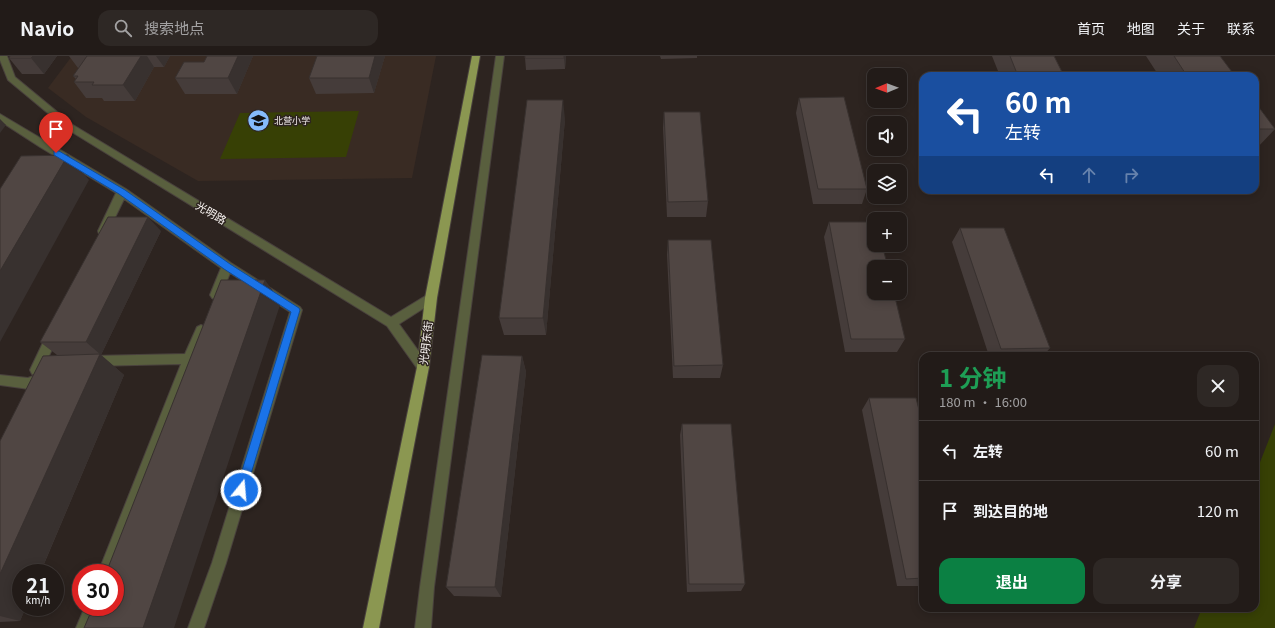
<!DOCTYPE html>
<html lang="zh">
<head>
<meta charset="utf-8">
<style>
	:root { --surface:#221b18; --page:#2e2825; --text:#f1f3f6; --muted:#a2a1a2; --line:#3f3937; --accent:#0b8043 }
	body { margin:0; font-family:Georgia,"Noto Sans SC",serif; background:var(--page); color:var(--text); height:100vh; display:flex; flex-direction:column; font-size:15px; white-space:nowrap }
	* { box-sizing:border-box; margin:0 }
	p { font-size:13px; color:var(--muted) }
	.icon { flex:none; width:22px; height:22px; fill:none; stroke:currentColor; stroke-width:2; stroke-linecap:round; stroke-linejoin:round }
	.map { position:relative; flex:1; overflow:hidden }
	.panel { position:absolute; left:919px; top:296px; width:340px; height:260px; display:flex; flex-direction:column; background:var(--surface); border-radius:12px; box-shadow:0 2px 10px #0003,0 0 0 1px var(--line) }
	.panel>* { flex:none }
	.top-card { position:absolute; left:919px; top:16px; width:340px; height:122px; border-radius:12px; box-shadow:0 2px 10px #0003,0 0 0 1px var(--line); background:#1a4fa0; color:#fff; overflow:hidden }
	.needle { width:26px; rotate:269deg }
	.tools { position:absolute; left:867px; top:12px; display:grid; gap:8px }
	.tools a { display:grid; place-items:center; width:40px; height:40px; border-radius:8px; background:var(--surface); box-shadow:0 2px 10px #0003,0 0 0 1px var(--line); font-size:20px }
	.speed { position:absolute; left:12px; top:508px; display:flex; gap:8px; font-size:20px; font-weight:700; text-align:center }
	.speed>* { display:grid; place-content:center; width:52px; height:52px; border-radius:50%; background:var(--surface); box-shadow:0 2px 10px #0003,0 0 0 1px var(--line); line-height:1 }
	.speed small { font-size:10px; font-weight:400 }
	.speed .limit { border:6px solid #d22; background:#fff; color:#111 }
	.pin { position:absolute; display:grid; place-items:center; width:34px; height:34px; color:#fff; margin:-41px -17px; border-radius:50% 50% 50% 0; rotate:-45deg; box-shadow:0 0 4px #0007 }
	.pin .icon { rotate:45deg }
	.me { position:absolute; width:44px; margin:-22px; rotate:17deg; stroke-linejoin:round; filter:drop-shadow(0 0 3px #0008) }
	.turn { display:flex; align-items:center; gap:14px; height:84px; padding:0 20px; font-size:18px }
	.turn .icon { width:52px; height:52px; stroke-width:2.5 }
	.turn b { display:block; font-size:28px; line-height:34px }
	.lanes { display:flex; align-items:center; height:38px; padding:0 20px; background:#0003; justify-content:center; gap:20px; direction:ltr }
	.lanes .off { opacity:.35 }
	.round { display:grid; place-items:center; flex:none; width:42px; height:42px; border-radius:12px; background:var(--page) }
	.summary { display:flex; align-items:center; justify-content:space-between; height:68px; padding:0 20px }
	h1 { font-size:24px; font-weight:700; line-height:30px; color:#1e9e55 }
	.cta { display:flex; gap:8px; margin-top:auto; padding:8px 20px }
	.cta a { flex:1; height:46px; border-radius:12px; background:var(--accent); color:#fff; font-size:16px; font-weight:700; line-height:46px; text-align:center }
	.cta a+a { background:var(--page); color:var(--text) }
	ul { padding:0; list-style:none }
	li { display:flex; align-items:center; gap:12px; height:60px; padding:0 20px; border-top:1px solid var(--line) }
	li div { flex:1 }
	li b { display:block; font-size:15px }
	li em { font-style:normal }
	header { display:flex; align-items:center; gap:24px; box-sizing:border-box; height:56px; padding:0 20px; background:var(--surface); border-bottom:1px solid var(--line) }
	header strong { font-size:19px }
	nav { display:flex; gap:22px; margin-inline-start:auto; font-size:14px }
	.search { width:280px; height:36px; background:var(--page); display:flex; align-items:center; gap:10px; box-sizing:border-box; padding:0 14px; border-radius:12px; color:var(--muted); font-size:15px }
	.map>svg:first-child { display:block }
	.built { fill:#392b23 }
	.green { fill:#374005 }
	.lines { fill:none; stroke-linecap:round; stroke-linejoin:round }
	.minor-casing { stroke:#49413d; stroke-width:2 }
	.major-casing { stroke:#49413d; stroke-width:2 }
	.minor { fill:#595f3e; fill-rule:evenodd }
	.major { fill:#8b9751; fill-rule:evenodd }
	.wall { fill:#453c3a }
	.shaded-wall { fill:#38312f }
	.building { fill:#504643; stroke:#38312f }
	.route { fill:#1a73e8; stroke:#114b97 }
	.labels { text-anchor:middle; stroke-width:3; stroke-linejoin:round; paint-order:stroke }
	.far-poi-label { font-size:9px; fill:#f8f3f0; stroke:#2d2420; text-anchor:start }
	.street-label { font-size:11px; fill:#f8f3f0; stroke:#2d2420 }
</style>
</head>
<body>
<header>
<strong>Navio</strong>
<div class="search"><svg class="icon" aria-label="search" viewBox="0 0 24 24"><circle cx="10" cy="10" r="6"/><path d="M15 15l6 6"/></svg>搜索地点</div>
<nav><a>首页</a><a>地图</a><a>关于</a><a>联系</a></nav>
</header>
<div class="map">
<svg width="1275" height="572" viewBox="0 0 1275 572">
	<rect width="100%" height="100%" fill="#2d2420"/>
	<path class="built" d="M72,0h364l-24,122 -214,3 -112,-64 -38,-29z"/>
	<path class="green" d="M359,55l-13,46 -126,2 20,-46z
		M1275,368v204h-81l8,-20h53v-133z"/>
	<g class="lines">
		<defs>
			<path id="minor" d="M0,0h7l8,21 58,48 318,192 36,-22 4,-2 4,2 2,3 -2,3 -36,23 28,39 2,4 -2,4 -4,1 -4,-1 -32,-45 -320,-197 -59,-49 -8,-20z
				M496,0h8l-70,531 -3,41h-16l5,-41z
				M0,58l126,75 105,74 69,44 2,3 -76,253 -22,65h-16l24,-65 78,-251 -60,-39 -10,25 -4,2 -4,-2 -2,-3 11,-27 -97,-69 -17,35h-8l-1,-3 18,-38 -76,-46 -40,-26z
				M201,269l4,2 2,3 -95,243h-14l83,-209 -90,2 -4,-1 -2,-4 2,-4 4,-1 94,-2 12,-27z
				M53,273l4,1 2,4 -18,39 3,-1 4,1 2,4 -2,4 -19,8 -29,-4v-10l28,3 8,-3 -4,-1 -2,-4 19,-40z
				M85,551h14l-7,21h-16z"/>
			<path id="major" d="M472,0h8l-43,242 -8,69 -50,261h-16l54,-261 8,-69z"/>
		</defs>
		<use href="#minor" class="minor-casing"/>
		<use href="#major" class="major-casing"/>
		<use href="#minor" class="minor"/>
		<use href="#major" class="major"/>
	</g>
	<path class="wall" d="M10,0h47l-13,18h-22l-13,-16z
		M69,0h101l-6,11h-10l-19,34h-31l-2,-3h-16l-12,-16 2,-3 -3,-3 6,-8h-1z
		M253,0l-16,38h-52l-10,-16 29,-16z
		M385,0l-11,37 -58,1 -7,-16z
		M566,0l-1,13 -39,1 -1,-12z
		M660,0h37v2l-36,1z
		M992,0h62l10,20h-64z
		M1146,0h74l15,20h-76z
		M799,42l68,91 -5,15h-49l-17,-91z
		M1255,46l20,27 -18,19h-2z
		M664,56l44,89 -2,16h-39l-4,-89z
		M565,63l-19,216h-42l-5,-17z
		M829,166l76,117 -8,13h-52l-21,-115z
		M960,172l90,120 -7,8h-54l-37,-114z
		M161,175l-60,124 23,20 -104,246 -20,1v-181l57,-86 -17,-13z
		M668,184l55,125 -3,13h-47l-6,-123z
		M522,300l4,16 -25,225 -47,-1 -8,-9z
		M869,342l54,28v160h-26l-35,-176z
		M682,368l63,160 -4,7 -54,1 -7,-157z"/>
	<path class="shaded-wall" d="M33,0h24l-13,18 -13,-16z
		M141,0h6l7,11 -19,34 -12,-16z
		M156,0h14l-6,11z
		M238,0h15l-16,38 -9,-16z
		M375,0h10l-11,37 -5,-15z
		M564,0h2l-1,13 -1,-11z
		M563,44l2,19 -19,216 -3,-17z
		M0,63l6,6 -6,8z
		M68,99l21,25 -89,162v-71z
		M148,161l13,14 -60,124 -15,-13z
		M265,224l16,22 -107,326h-31z
		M100,298l24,21 -84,198h-19v34h5l-6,14 -20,-5v-42z
		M522,300l4,16 -25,225 -6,-10z"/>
	<path class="building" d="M10,0h23l-2,2h-22z
		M87,0h54l-18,29h-31l2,-3h-20l4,-6h-5z
		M207,0h31l-10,22h-53l9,-16h20z
		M317,0h58l-6,22h-60z
		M525,0h39v2h-39z
		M1010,0h44l10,20h-46z
		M1174,0h46l15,20h-48z
		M844,41l23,92h-49l-19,-91z
		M527,44h36l-20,218h-44z
		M1255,46l20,27h-20z
		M664,56h36l8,89 -40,1z
		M68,99l-68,116v-82l21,-33z
		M108,161h40l-62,125h-46z
		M829,166h45v23h8l6,22h-14v26h20l11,46h-54z
		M960,172h44l46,120 -49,1z
		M668,184h43l12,125 -49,1z
		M221,224h44l-122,348h-59l9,-21h22v-34h-9z
		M100,298l-100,220v-133l43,-85z
		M482,299l40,1 -27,231h-49z
		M869,342h47l7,28v152l-17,1z
		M682,368h49l14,160h-56z"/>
	<path class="route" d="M54,95h5l66,39 105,74 69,44 1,2 -55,184 -4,1 -3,-1 -2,-4 55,-178 -67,-43 -105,-75 -65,-39z"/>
	<defs>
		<symbol id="school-disc" viewBox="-11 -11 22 22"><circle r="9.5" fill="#85bbfb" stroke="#2d2420"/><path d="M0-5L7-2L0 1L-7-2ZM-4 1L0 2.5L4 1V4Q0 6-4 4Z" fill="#111"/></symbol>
	</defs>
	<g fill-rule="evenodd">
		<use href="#school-disc" x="246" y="52" width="25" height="25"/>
	</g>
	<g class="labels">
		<g class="far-poi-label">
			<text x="274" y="68">北营小学</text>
		</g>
		<g class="street-label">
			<text transform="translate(211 157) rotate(31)" y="4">光明路</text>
			<text transform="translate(426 287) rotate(-83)" y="4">光明东街</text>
		</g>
	</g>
</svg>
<div class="tools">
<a><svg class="needle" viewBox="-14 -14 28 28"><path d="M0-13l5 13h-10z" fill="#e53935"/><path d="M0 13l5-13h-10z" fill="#a2a1a2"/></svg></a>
<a><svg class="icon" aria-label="sound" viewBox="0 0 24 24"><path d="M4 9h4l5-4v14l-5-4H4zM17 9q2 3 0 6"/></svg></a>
<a><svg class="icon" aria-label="layers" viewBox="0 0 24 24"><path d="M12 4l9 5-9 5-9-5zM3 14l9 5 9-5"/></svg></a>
<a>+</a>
<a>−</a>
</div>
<div class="speed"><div>21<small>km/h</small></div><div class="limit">30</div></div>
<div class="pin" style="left:56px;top:97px;background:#d93025"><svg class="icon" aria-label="arrive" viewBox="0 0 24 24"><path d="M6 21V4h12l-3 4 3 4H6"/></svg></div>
<svg class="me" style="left:241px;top:434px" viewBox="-20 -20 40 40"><circle r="17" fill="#1a73e8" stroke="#fff" stroke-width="3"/><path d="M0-11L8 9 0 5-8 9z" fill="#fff"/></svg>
<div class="top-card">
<div class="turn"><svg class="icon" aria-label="left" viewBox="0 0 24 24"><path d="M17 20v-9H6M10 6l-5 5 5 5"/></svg><div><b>60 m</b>左转</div></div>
<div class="lanes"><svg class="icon" aria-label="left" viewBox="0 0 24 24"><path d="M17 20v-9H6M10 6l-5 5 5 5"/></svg><svg class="icon off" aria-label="ahead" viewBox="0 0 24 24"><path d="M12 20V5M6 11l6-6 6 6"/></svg><svg class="icon off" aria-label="right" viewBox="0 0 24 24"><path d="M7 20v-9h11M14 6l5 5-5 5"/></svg></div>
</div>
<section class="panel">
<div class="summary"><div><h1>1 分钟</h1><p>180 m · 16:00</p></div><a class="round"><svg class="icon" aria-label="close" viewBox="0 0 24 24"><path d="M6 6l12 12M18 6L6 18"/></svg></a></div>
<ul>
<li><svg class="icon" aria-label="left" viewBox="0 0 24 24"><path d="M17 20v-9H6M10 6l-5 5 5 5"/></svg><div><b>左转</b></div><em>60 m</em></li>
<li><svg class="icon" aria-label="arrive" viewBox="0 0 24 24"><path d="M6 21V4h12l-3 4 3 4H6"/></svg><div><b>到达目的地</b></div><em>120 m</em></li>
</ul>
<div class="cta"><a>退出</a><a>分享</a></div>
</section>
</div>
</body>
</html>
